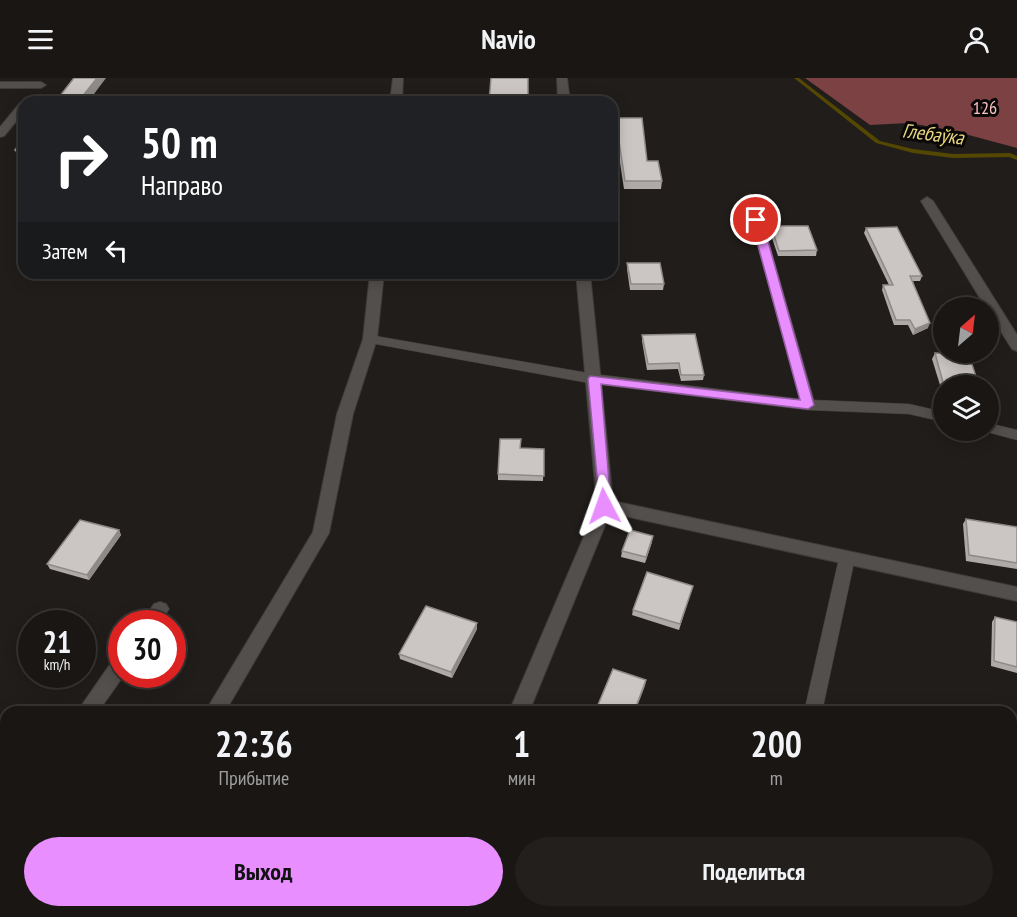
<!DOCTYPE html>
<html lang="ru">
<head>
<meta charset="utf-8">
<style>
	:root { --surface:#191614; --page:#221f1d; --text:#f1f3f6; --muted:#9f9fa0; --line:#373534; --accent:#e88eff }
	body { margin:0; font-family:"PT Sans Narrow",sans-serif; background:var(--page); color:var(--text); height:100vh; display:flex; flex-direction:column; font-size:22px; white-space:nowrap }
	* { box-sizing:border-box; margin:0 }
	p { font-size:20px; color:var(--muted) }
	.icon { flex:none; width:33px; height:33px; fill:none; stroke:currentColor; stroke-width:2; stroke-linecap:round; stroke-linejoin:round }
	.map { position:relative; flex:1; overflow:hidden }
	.sheet { position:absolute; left:0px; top:628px; width:1017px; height:212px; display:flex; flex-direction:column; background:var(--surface); border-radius:18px 18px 0 0; box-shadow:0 3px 15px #0003,0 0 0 2px var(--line) }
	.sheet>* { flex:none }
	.banner { position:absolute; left:18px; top:18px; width:600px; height:183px; border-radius:18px; box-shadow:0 3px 15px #0003,0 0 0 2px var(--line); background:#202124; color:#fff; overflow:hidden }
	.needle { width:39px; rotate:28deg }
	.fabs { position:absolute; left:933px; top:219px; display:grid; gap:12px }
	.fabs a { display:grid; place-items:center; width:66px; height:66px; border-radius:50%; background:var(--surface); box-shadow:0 3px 15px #0003,0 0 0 2px var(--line); font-size:30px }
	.speed { position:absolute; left:18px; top:532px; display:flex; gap:12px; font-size:30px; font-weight:700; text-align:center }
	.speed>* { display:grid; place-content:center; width:78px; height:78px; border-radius:50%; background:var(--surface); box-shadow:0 3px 15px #0003,0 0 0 2px var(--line); line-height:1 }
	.speed small { font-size:15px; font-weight:400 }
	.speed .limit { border:9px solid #d22; background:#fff; color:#111 }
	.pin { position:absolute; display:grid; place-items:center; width:51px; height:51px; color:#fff; margin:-26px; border:3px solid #fff; border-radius:50%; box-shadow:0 2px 6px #0007 }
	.me { position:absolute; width:66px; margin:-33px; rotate:356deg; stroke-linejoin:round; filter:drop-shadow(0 0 4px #0008) }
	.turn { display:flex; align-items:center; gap:21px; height:126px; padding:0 24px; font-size:27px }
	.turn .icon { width:78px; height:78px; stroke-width:2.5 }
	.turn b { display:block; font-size:42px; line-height:51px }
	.then { display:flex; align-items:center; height:57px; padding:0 24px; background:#0003; gap:12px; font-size:22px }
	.eta { display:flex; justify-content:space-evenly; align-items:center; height:102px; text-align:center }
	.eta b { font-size:36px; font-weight:600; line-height:42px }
	.action { display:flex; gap:12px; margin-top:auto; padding:12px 24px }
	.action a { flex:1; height:69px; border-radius:36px; background:var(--accent); color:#111; font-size:24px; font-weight:600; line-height:69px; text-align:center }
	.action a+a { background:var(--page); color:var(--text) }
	header { display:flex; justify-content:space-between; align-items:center; height:78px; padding:0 24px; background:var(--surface); font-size:27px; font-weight:600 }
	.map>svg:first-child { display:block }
	.forest { fill:#7c4143 }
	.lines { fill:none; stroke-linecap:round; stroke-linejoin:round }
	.stream { fill:#534702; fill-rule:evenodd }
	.service-casing { stroke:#3e3b3a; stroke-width:1 }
	.minor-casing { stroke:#3e3b3a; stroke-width:2 }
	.service { fill:#534f4c; fill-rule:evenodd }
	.minor { fill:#534f4c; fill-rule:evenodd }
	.wall { fill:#afa9a8 }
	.shaded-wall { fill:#8e8a88 }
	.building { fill:#cbc5c3; stroke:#8e8a88; stroke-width:1.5 }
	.route { fill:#e88eff; stroke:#975ca6; stroke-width:1.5 }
	.labels { text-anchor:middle; stroke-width:6; stroke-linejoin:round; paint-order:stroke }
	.far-park-label { font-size:18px; fill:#fec4c4; stroke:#090807 }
	.far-water-label { font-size:20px; font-style:italic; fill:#ebd880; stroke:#090807 }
</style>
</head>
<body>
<header><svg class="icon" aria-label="menu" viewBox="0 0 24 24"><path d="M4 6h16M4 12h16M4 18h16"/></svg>Navio<svg class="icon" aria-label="person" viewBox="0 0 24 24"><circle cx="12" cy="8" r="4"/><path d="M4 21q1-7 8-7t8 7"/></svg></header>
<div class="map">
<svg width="1017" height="839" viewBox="0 0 1017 839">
	<rect width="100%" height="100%" fill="#211d1b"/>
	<path class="forest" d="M805,0h212v70l-67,-18 -41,-7 -39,2z"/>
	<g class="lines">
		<path class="stream" d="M794,0h5l81,63 33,8 40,5 57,-1 7,3v4l-8,-3 -56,1 -40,-5 -37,-10z"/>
		<defs>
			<path id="service" d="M750,116l6,3 58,203 95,4 35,8v10l-35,-8 -101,-4 -214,-26 -224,-41 -6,-4 6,-4 224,39 206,25 -56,-202z
				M988,345l29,7v10l-34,-9 5,-1z
				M847,474l6,2 2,4 -33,154h-18l35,-154 2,-4z
				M759,834h20l-1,5h-20z"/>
			<path id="minor" d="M393,0h10l-1,24h-12z
				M557,0h10l3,24h-12z
				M0,4h41l5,3 -5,3h-41z
				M24,24v10l-20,24 -4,1v-10l20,-24z
				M927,119l6,4 84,134v16l-5,-2 -24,-38v-3h-2l-65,-107z
				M370,195h14l-7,66 -24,75 -24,119 -104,179h-20l108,-180 24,-118 26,-75z
				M576,195h14l23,228 404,86v14l-407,-88 -81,199h-20l88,-206z
				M160,524l6,2 3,5 -10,15h-19l14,-20z
				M122,577v20h2l-26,37h-21l38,-55z
				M6,740v26l-6,2v-26z
				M77,834h23l-2,5h-23z
				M425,834h22l-2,5h-22z"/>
		</defs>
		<use href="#service" class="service-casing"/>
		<use href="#minor" class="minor-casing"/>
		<use href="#service" class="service"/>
		<use href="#minor" class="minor"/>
	</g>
	<path class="wall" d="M612,40l50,63 -1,8h-37l-6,-40h-6z
		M24,60v23h-5l-4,-11z
		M771,148l46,24 -1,6h-38l-8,-24z
		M866,150l56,48 -2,5h-7l15,47 -15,7 -5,-10h-14l-12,-35 1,-5h6l-25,-52z
		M627,185l37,21 -1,6h-33l-3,-21z
		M642,257l62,40 -1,5 -22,1 -3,-12 -31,1 -5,-29z
		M935,275l9,33v12l-12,-39z
		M521,370l23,1 -1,32 -45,-1v-6z
		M966,441l51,8v42l-51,-8 -3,-37z
		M119,452l2,5 -32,45 -39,-11 -3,-5z
		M652,464l-7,21 -24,-6 1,-6z
		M693,508l-14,44 -47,-15 1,-5z
		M995,539l22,5v51l-26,-7 1,-44z
		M477,545v6l-25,49 -52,-19 -1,-5z
		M299,834h51l-2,5h-36z
		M922,834h83l12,5h-95z"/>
	<path class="shaded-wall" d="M97,0h9l-18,24h-10z
		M930,245l-2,5 -15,7 2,-6z
		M119,452l2,5 -32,45 -2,-5z
		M653,458l-1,6 -7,21 1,-6z
		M477,545v6l-25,49 -1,-6z
		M646,602l-1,6 -10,26h-1z
		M347,834h3l-2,5h-3z"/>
	<path class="building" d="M74,0h23l-19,24h-20l-2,-1z
		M491,0h37v24h-39z
		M612,40h30l5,43h11l4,20h-37l-6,-40h-7z
		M24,60v13l-9,-1z
		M771,148h37l9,24 -38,1z
		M897,149l25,49h-12l20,47 -15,6 -5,-9h-14l-13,-35h10l-27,-57z
		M627,185h33l4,21h-33z
		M695,256l9,41h-23l-2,-12 -31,1 -6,-29z
		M935,275l34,2 10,31h-35z
		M500,361h21l-1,9 24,1v27l-46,-2z
		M966,441l51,8v36l-48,-8z
		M80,442l39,10 -32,45 -40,-11z
		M630,452l23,6 -7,21 -24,-6z
		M647,494l46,14 -13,38 -47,-14z
		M426,528l51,17 -26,49 -52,-18z
		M995,539l22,5v45l-23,-6z
		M613,591l33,11 -12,32h-39z
		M308,834h39l-2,5h-24z
		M536,834h12l14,5h-27z
		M782,834h44l-1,5h-44z
		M925,834h80l12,4v1h-93z"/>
	<path class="route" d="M756,139l6,3 52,185 -6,4 -207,-25 10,122 -7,5 -4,-2 -12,-130 2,-3 210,24 -49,-180z"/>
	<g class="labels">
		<g class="far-park-label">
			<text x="985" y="36">126</text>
		</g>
		<g class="far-water-label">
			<text transform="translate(933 56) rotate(7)" y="7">Глебаўка</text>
		</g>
	</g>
</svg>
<div class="fabs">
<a><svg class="needle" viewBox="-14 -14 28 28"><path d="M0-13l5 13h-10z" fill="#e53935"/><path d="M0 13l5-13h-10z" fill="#9f9fa0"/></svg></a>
<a><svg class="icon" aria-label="layers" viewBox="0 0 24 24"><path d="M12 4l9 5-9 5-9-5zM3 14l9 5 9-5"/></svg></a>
</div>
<div class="speed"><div>21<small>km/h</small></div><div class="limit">30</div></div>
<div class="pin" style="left:756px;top:142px;background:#d93025"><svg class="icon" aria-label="arrive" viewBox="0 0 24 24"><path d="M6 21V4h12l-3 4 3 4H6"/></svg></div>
<svg class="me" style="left:604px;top:428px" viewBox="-20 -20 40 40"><path d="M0-17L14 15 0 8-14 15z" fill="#e88eff" stroke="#fff" stroke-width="4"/></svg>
<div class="banner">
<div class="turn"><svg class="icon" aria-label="right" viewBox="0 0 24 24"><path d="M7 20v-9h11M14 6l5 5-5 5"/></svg><div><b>50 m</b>Направо</div></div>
<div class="then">Затем<svg class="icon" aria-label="left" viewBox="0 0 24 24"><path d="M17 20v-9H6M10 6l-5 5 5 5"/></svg></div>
</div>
<section class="sheet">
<div class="eta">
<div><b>22:36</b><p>Прибытие</p></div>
<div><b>1</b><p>мин</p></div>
<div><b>200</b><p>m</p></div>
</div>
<div class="action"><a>Выход</a><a>Поделиться</a></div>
</section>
</div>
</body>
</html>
